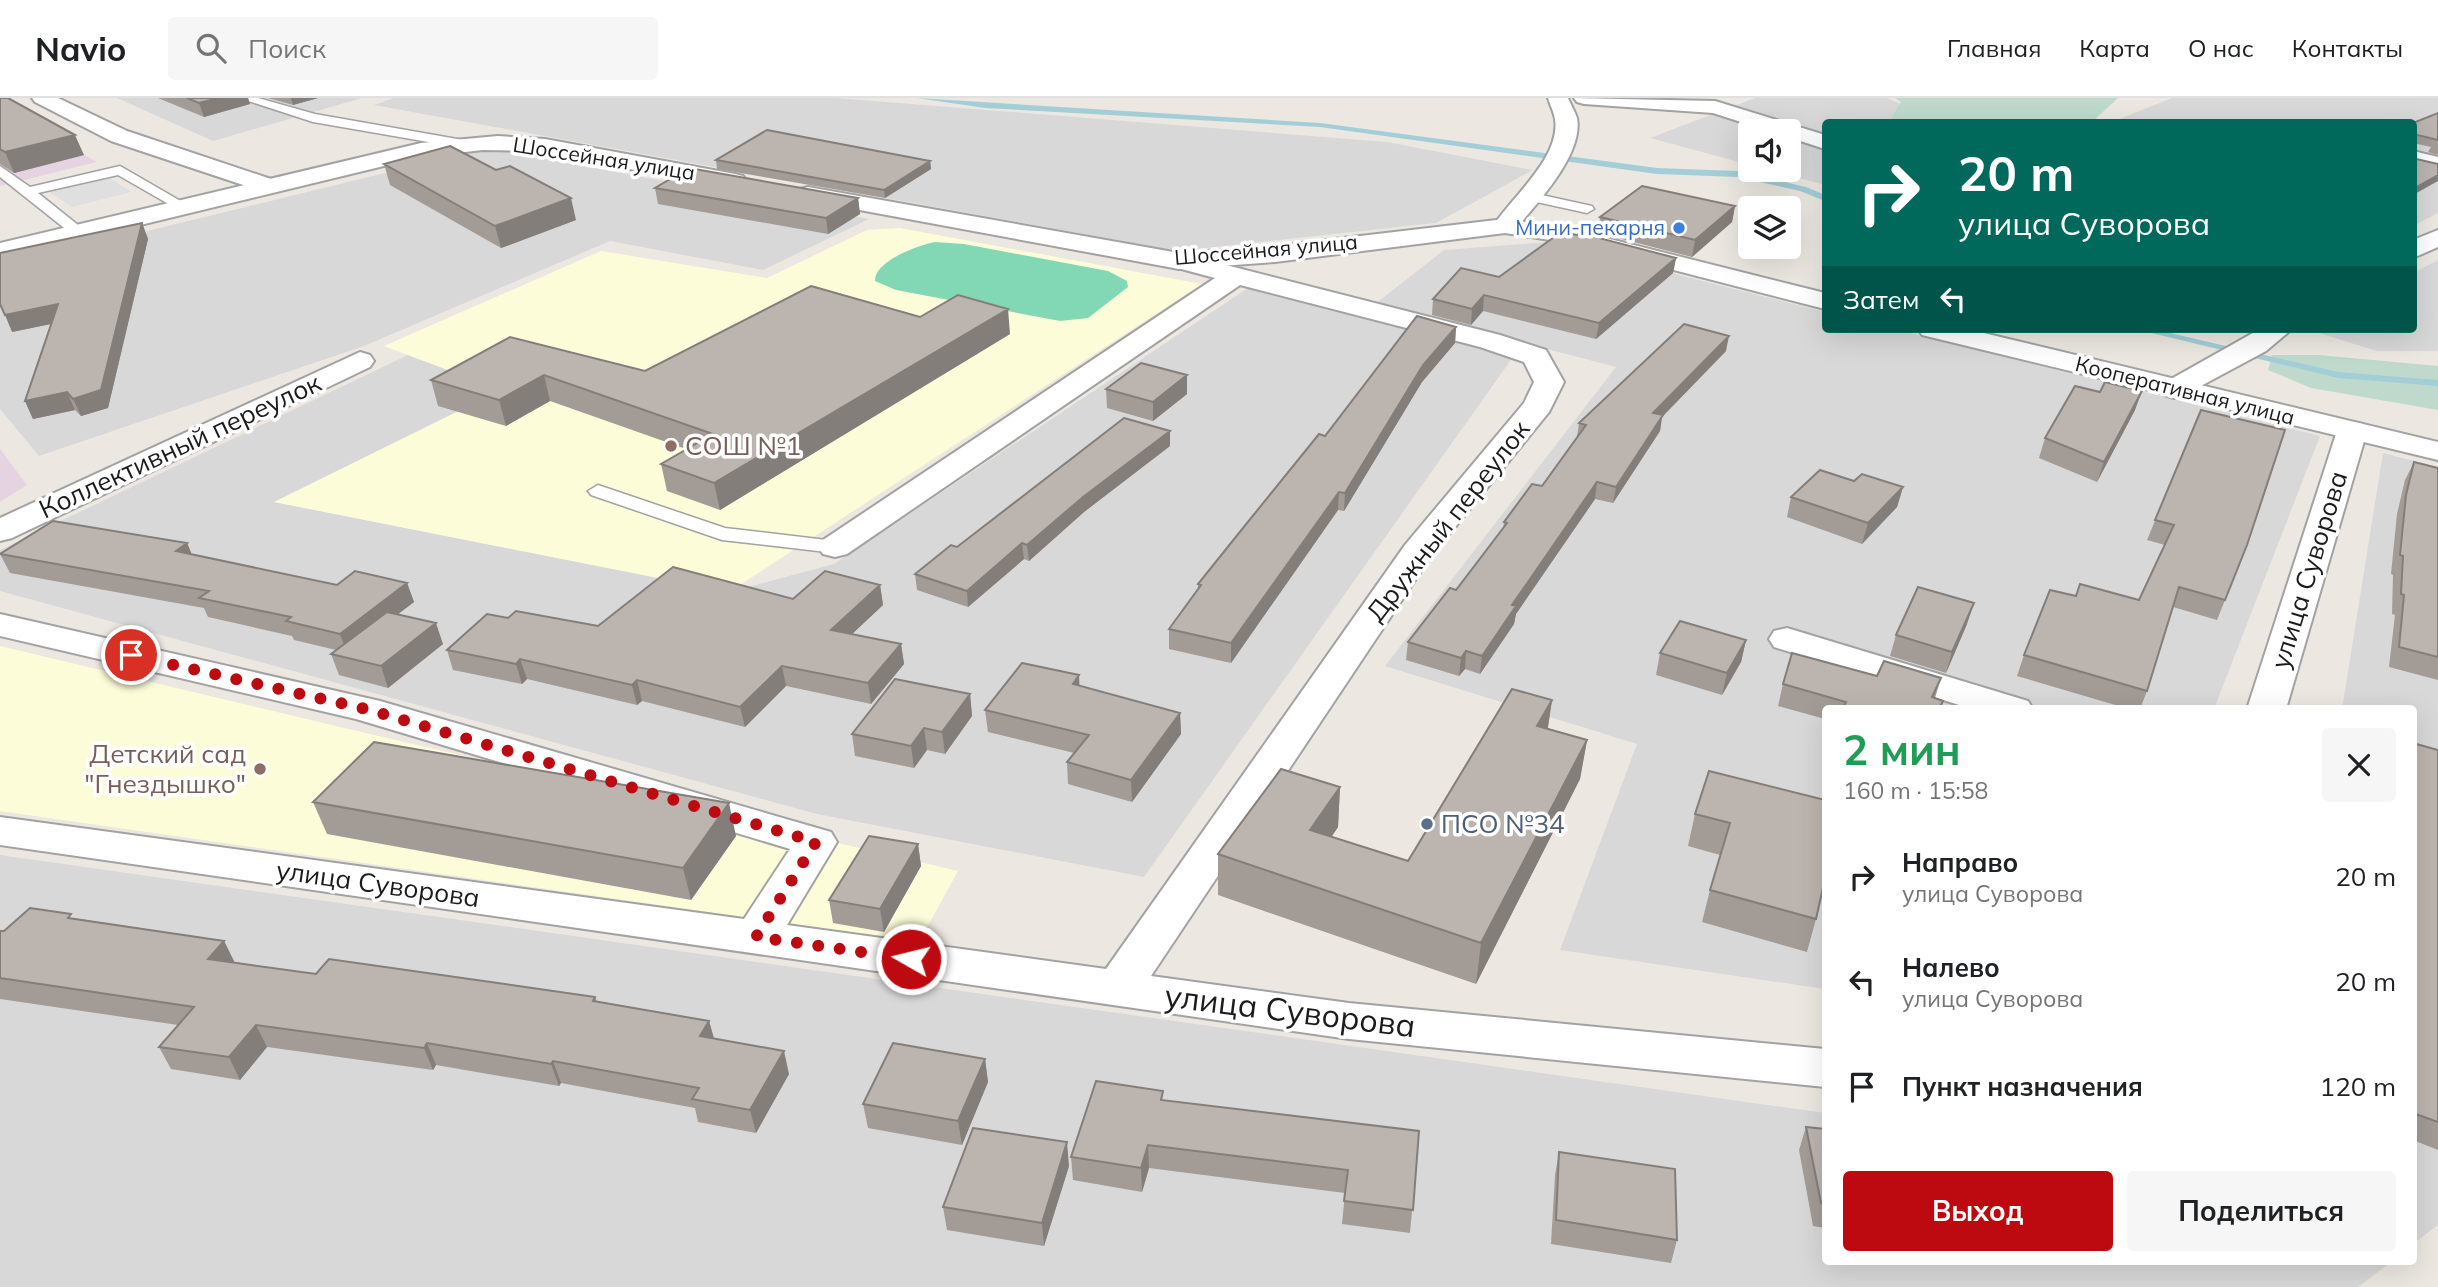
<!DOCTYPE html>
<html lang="ru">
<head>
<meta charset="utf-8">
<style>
	:root { --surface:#fff; --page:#f6f6f6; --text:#202124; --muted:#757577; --line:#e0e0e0; --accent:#bc0a10 }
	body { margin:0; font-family:Mulish,sans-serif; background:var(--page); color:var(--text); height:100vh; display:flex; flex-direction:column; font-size:26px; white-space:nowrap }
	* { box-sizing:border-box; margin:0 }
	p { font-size:23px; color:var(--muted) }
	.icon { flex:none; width:38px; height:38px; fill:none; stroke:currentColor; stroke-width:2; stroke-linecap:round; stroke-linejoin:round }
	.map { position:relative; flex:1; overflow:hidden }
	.sheet { position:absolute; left:1822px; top:607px; width:595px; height:560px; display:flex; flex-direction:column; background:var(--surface); border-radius:7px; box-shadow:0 7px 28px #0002 }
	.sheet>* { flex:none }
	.banner { position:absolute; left:1822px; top:21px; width:595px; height:214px; border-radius:7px; box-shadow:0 7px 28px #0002; background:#00695c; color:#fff; overflow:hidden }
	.fabs { position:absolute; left:1738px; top:21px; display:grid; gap:14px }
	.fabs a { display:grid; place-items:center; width:63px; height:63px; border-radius:7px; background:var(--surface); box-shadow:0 7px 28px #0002; font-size:35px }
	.pin { position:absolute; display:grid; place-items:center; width:60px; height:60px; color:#fff; margin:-30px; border:4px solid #fff; border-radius:50%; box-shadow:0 2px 7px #0007 }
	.me { position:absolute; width:77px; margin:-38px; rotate:278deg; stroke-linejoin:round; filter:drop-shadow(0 0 5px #0008) }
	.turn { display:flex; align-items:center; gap:24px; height:147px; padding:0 21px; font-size:32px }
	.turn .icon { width:91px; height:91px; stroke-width:2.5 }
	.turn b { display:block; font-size:49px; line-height:60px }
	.then { display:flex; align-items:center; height:66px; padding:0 21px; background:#0003; gap:14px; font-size:26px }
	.round { display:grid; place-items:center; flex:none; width:74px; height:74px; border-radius:7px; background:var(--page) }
	.head { display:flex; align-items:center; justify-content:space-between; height:119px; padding:0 21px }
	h1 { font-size:42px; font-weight:700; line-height:52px; color:#1e9e55 }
	.button { display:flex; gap:14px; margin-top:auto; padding:14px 21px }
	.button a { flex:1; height:80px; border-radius:7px; background:var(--accent); color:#fff; font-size:28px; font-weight:700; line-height:80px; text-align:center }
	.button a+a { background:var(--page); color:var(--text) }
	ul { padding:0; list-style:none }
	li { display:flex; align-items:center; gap:21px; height:105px; padding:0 21px }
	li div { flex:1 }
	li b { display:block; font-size:26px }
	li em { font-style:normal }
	header { display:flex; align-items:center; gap:42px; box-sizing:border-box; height:98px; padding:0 35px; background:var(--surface); border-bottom:2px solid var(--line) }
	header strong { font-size:33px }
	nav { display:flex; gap:38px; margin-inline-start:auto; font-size:24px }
	.search { width:490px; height:63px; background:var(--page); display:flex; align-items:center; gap:18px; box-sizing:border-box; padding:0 24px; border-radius:7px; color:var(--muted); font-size:26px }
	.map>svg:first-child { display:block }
	.residential { fill:#d9d8d8 }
	.industrial { fill:#e5d3e2 }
	.education { fill:#fdfcd9 }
	.wetland { fill:#bfdacc }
	.pitch { fill:#82d8b4 }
	.parking { fill:#dfdfdf }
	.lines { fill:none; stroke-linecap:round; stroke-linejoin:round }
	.stream { fill:#a3ced8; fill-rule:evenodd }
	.service-casing { stroke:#a2a2a2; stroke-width:3 }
	.minor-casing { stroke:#a2a2a2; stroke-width:4 }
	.tertiary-casing { stroke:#a2a2a2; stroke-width:4 }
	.service { fill:#fff; fill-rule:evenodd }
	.minor { fill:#fff; fill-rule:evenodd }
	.tertiary { fill:#fff; fill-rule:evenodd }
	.wall { fill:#a29b96 }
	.shaded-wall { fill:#847e7a }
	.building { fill:#bcb4ae; stroke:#847e7a; stroke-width:2 }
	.route { stroke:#bc0a10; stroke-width:12; stroke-dasharray:0 21.6 }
	.shop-dot { fill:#3f7fe0; stroke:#fff; stroke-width:2.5 }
	.education-dot { fill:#8d6e63; stroke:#fff; stroke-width:2.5 }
	.service-dot { fill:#5c6f8a; stroke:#fff; stroke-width:2.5 }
	.labels { text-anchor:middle; stroke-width:7; stroke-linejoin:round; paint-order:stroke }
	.far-street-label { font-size:21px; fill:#1b1b1b; stroke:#fff }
	.far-shop-label { font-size:21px; fill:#366cbe; stroke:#fff; text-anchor:end }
	.street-label { font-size:26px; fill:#1b1b1b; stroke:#fff }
	.education-label { font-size:26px; fill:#785e54; stroke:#fff; text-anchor:start }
	.service-label { font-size:26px; fill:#4e5e75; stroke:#fff; text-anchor:start }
	.near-street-label { font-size:32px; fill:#1b1b1b; stroke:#fff }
</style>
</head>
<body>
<header>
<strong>Navio</strong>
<div class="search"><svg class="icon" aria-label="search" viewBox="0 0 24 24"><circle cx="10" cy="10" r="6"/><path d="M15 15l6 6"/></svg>Поиск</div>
<nav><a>Главная</a><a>Карта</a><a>О нас</a><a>Контакты</a></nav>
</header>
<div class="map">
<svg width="2438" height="1189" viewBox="0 0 2438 1189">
	<rect width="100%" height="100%" fill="#ece8e1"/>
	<path class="residential" d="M117,0h245l-149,43z
		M394,0h442l551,44 146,28 -97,53 -259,28 -803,-146z
		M1755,0h132l56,24h-118v63l-56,-15h19v-39h-38v34l-100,-27z
		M2172,0h266v115l-25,13v-104h-301z
		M487,50l382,71 -106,51 -153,-29 -246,105 -325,110 -39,-47v-142z
		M1549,144l276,70v17h69l426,107 -106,273h-389v280l-265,-39 77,-206 -252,-78 231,-299 -241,-63 69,-54z
		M2438,162v91h-61l-68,-21 104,-1v-56z
		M1248,190l265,69 -369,520 -327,-63 -817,-223v-41l408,-195 94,35 -227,112 454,90 105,-28z
		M2383,355l55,14v758l-25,19v-535h-71z
		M0,757l1825,258v149h566l-33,25h-2358z"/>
	<path class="industrial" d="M0,9l97,55 -97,24z
		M0,351l27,36 -27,17z"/>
	<path class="education" d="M900,130l302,56 -473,308 -455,-90 227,-112 -117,-44 217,-95 166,27 100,-48z
		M0,548l340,81 618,144 -39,71 -919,-131z"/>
	<path class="wetland" d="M1895,0h223l-26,24h-203l12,-20z
		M2272,257h47l119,11v44l-127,-22 -43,-18z"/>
	<path class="pitch" d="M935,144l29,2 144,27 19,10 1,6 -40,31 -28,3 -164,-31 -21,-9c-1,-20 44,-36 60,-39z"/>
	<path class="parking" d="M107,78l24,16 -59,15 -24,-16z"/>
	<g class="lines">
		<path class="stream" d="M917,0l403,25 337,45 81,3 68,16 19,8v6l-25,-10 -62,-14 -81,-3 -337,-47 -335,-19z
			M2135,231h18l185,43 100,8v6l-100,-8z"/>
		<defs>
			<path id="service" d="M239,0h19l57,16 148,26 7,4 -7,4 -150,-26z
				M0,68l30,21 90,-21 71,41 -2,3h-10l-61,-35 -80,18 45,36 2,3 -2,3h-10l-73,-58z
				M1528,94l64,14 2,3 -7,4 -64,-14v-6z
				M598,387l127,43 110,13 7,2 3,4 -3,4 -7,2 -113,-13 -131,-45 -3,-4z"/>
			<path id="minor" d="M32,0h26l69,33 150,50 4,5 -4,5h-16l-150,-50 -76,-39z
				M1548,0h20c3,7 7,14 9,20 7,37 -42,87 -63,113l-9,2 -9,-2 -3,-5c19,-29 68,-69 62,-107 -1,-7 -5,-14 -7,-21z
				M1574,0l141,3 110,34v14l-37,-12v-6h-19l-56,-18 -129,-9 -7,-2z
				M2413,53l25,6v14l-25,-6z
				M2438,132v17l-25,11v-18z
				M1179,155l321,82 46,15 18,32 -15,30 -119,146 -279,418 198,27 476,46v38l-476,-48 -1349,-194v-28l744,102 46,-70 -434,-130 -356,-83v-22l380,87 451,131 6,10 -50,83 319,44 299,-424 119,-142 10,-21 -10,-20 -44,-15 -240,-62 -393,269 -12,3 -12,-3 -5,-7 5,-7 392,-262 -45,-12 -4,-5 4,-5z
				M2260,231h32l-26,22 -82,44 -10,3 -10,-3 -5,-6 5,-6z
				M360,254l10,3 4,6 -4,6 -358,171 -12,3v-23z
				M2352,324l11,2 4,7 -81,278h-39l90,-278 4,-7z
				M1787,530l241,73 5,8h-61l-198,-62 -5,-8 5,-8z"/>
			<path id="tertiary" d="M498,38l47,3 190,35 8,2 4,5 -4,5 -8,2 -206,-37 -46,-1 -62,7 -421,102v-16l421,-100z
				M808,89l371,66 96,-7 230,-27 65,10 255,64v16l-256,-66 -64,-10 -230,29 -96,7 -379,-70 -4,-5 4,-5z
				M1918,231h49l471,113v18l-516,-125z"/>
		</defs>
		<use href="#service" class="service-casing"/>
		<use href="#minor" class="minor-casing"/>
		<use href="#tertiary" class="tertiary-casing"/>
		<use href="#service" class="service"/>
		<use href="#minor" class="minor"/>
		<use href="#tertiary" class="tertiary"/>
	</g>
	<path class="wall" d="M0,0l84,57 -70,18 -14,-9z
		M158,0h90l2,6 -46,13z
		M268,0h50l-25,7z
		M2438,15v42l-10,-3 3,-5 -18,-4v-20z
		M716,62l214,1 1,8 -46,29 -168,-29z
		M384,66l192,56 -75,28 -111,-63z
		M655,90l203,10 2,16 -32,20 -170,-30z
		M1735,108l-3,16 -40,35 -94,-24 2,-16z
		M142,125l6,16 -40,169 -27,8 -6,-6 -42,9 -8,-18 26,-77 -39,8z
		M1676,160l-3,15 -77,66 -113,-28 -12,14 -39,-10 1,-16 66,-22z
		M920,219l90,17 -290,176 -53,-19 -6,-27 25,-15 -136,-48 -44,25 -68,-20 -7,-26 214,-9z
		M1456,229l-1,16 -33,39 -78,129 -6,-1 -107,153 -62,-14v-20l29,-40v-5l127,-148z
		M1726,253l-64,66 -2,14 -47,72 -18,-4 -79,115 -2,10 -34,50 -15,-5 -6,7 -53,-16 2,-18 48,-52 47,-61 1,-7 38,-36 35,-49 2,-14z
		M1106,291l81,5 -34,27 -46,-13z
		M2100,294l35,18 -38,72 -58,-24 6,-20z
		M2201,312l24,190 -8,20 -44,-13 -26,84 -7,18h-11l-112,-33 7,-21 52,-59 63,4 26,-55 -18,-5z
		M1170,348l-86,66 -55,49 -5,-2 -56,48 -51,-17 -2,-16 42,-27z
		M2414,364l24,6v212l-49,-13 6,-52 -3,-1 1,-39 -2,-1 6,-60 8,-34z
		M1854,383l49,6 -6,20 -35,37 -75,-27 4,-20z
		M187,445l5,12 145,30 70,-2 7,19 -16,12 45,30 -55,44 -49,-13 -8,-21 5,-4 -42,-10 -2,-4 -84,-19 -4,-9 -194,-35 -10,-19z
		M880,487l3,20 -31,29 49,10 3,20 -33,40 -85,-18 -41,41 -103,-26 -5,4 -110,-26 -5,5 -69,-14 -6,-20 61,-32 90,8 195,-27z
		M1967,526l-21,49 -56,-17 6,-21z
		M1746,542l-5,22 -19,33 -66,-20 4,-22z
		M1877,578l64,2 -6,20 5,11h-115v10l-47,-13 5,-22z
		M1080,588l100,27 1,21 -49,68 -64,-18 -1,-22 7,-9 -86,-21 -3,-22z
		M970,596l2,22 -27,38 -18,-4 -13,18 -59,-12 -3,-22z
		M1552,602l-4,28 39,12 -7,39 -104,205 -258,-89v-41l122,-67 -2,40 -7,10 77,24z
		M2413,645l25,7v400l-25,-10z
		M1825,702l-9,119 -9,33 -105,-30 8,-32 10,-35 -32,-9 7,-32z
		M313,704l423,34 -45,64 -364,-66z
		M918,746l3,22 -37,66 -51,-9 -4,-23z
		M73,820l151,23 10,21 82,12 279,23 2,4 112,20 5,17 75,36 -33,59 -58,-11 -3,-14 -134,-25 -2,3 -123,-21 -3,5 -166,-23 -27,33 -69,-11 -12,-22 19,-22 -178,-26v-68h4z
		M985,961l3,23 -26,63 -94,-17 -5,-24z
		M1163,1003l256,30 -9,102 -68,-9 3,-31 -196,-25 -7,24 -69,-12 -2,-23z
		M1806,1029l19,2v99l-12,-2 -14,-76z
		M1559,1054l118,88 -6,23 -120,-19 4,-69z
		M1069,1068l-25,80 -97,-16 -4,-23z"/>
	<path class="shaded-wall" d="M218,0h30l2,6 -46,13 -5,-14z
		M291,0h27l-25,7z
		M75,37l9,20 -70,18 -9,-21z
		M930,63l1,8 -46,29 -1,-8z
		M2438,77v6l-25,14v-6z
		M571,100l5,22 -75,28 -6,-22z
		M858,100l2,16 -32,20 -2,-16z
		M1735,108l-3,16 -40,35 3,-17z
		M142,125l6,16 -40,169 -27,8 -8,-17z
		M1676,160l-3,15 -77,66 3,-16z
		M1484,197l-1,16 -12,14 1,-16z
		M58,206l7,17 -53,11 -7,-17z
		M1008,211l2,25 -290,176 -6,-27z
		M1456,229l-1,16 -33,39 -78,129 1,-18 78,-128z
		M1729,238l-3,15 -64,66 -2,14 -47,72 3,-16 37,-74z
		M544,277l6,26 -44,25 -7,-26z
		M1187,277v19l-34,27v-19z
		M2142,293l-7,19 -38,72 7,-20z
		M67,294l8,18 -42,9 -8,-18z
		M1170,333v15l-86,66 -55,49 -2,-16 56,-48z
		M1597,384l-2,17 -79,115 -2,10 -34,50 2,-18 30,-51z
		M1903,389l-6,20 -35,37 6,-21z
		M1339,394l-1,18 -107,153v-20z
		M187,445l8,19 -19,-11z
		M1022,445l2,16 -56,48 -1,-16z
		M407,485l7,19 -67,51 -7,-19z
		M880,487l3,20 -48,45 -4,-20z
		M1974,505l-7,21 -21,49 6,-21z
		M436,525l7,21 -55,44 -7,-22z
		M1746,542l-5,22 -19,33 5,-22z
		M901,546l3,20 -33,40 -3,-21z
		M1466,553l-1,18 -6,7 2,-18z
		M520,561l7,20 -5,5 -6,-20z
		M782,568l4,20 -41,41 -5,-20z
		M1079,577l1,22 -7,-13z
		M637,582l5,21 -5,4 -5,-20z
		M970,596l2,22 -27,38 -3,-22z
		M1552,602l-6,39 -9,-13z
		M1180,615l1,21 -49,68 -1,-22z
		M924,630l3,22 -13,18 -3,-22z
		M1587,642l-7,39 -104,205 5,-41z
		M1340,689l-2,40 -29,44 1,-41z
		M729,705l7,33 -45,64 -8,-32z
		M918,746l3,22 -37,66 -4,-23z
		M224,843l11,22 -27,-4z
		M709,923l6,22 -15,-7z
		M256,927l11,22 -27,33 -11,-23z
		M427,945l9,22 -3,5 -9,-22z
		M784,953l5,23 -33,59 -6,-23z
		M985,961l3,23 -26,63 -4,-24z
		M553,963l8,22 -2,3 -8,-22z
		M1067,1044l2,24 -25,80 -2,-23z
		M1148,1047l1,23 -7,24 -1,-24z"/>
	<path class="building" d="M0,0h8l67,37 -70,17 -5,-3z
		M187,0h31l-19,5z
		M2438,15v27l-25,-6v-11z
		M767,32l163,31 -46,29 -168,-30z
		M450,48l46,24 14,-4 61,32 -76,28 -111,-62z
		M2414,54l2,7 22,5v11l-25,14z
		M689,70l169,30 -32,20 -171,-30z
		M1642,88l93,20 -40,34 -95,-23z
		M142,125l-41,167 -28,9 -6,-7 -42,9 33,-97 -53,11 -5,-11v-51z
		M1561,134l16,3 3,-2 96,25 -77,65 -115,-28 -12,14 -39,-10 28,-31 38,9z
		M811,188l109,31 38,-22 50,14 -294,174 -53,-19 52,-30 -169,-59 -45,25 -68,-20 79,-43 135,34z
		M1417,218l39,11 -33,38 -78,128 -6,-1 -108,151 -62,-14 32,-44 -3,-1 45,-56 76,-94 6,2z
		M1684,226l45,12 -76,77 10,2 -47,72 -19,-5 -85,123 4,1 -34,50 -16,-5 -5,7 -53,-16 42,-54 6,2 51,-67 -3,-1 28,-38 10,2 44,-61 -7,-2z
		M1141,265l46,12 -34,27 -47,-13z
		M2105,284l37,9 -38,71 -59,-24 30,-52 25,6z
		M2201,312l84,20 -38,115 -22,55 -46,-13 -32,104 -123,-36 26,-65 26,6 4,-12 59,16 35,-75 -19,-5z
		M1124,320l46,13 -87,66 -56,48 -5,-2 -55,48 -52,-17 36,-29 6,2z
		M2414,364l24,6v189l-39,-10 5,-52 -3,-1 2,-38 -3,-1 6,-60z
		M1820,372l34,11 8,-7 41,13 -35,36 -77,-26z
		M53,423l134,22 -11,8 161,34 18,-14 52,12 -67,51 -54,-13 5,-4 -92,-19 10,-7 -209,-37z
		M673,469l120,32 32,-28 55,14 -49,45 70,14 -33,39 -86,-17 -42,41 -103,-27 -5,5 -112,-26 -4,5 -69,-14 40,-36 21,4 8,-7 82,15z
		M1918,489l56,16 -22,49 -56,-17z
		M387,514l49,11 -55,43 -50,-12z
		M1680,523l66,19 -19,33 -67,-20z
		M1792,555l85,23 7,-15 57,17 -9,19 11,4 -4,8h-97l4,-7 -63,-18z
		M1022,565l57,12 -6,9 107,29 -49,67 -64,-18 22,-27 -104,-25z
		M895,581l75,15 -28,38 -18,-4 -13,18 -59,-12z
		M1512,591l40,11 -15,26 50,14 -106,203 -263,-89 63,-85 59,18 -30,43 98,31z
		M374,644l355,61 -46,65 -370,-66z
		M2413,645l25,7v372l-25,-9z
		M1709,673l116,29v79l-9,40 -106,-29 20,-67 -35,-9z
		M869,738l49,8 -38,65 -51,-9z
		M30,810l41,6 -3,4 156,23 -16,18 108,15 13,-15 266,38 -2,4 116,20 -9,15 84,15 -34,59 -58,-11 7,-11 -146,-27 -2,3 -124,-21 -3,5 -168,-23 -27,32 -70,-10 35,-40 -194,-29v-47h4z
		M893,945l92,16 -27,62 -95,-17z
		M1096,983l67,10 -2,9 258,31 -6,79 -69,-9 4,-31 -200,-25 -7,23 -70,-11z
		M1806,1029l19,2v75l-4,-1z
		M973,1030l94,14 -25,81 -99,-16z
		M1559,1054l116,17 2,71 -121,-20z"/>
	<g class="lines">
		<path class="route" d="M131,557l235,54 450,133 -60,95 155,22"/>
	</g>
	<circle class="shop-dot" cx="1679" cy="130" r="7"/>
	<g class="education-dot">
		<circle cx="671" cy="348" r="7"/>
		<circle cx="260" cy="671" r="7"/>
	</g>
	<circle class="service-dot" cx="1427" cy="726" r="7"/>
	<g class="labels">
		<g class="far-street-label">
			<text transform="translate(604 61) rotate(9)" y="7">Шоссейная улица</text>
			<text transform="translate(1266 152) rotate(-5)" y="7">Шоссейная улица</text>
			<text transform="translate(2185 293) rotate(14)" y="7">Кооперативная улица</text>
		</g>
		<g class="far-shop-label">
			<text x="1665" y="137">Мини-пекарня</text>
		</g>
		<g class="street-label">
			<text transform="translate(180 348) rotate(-25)" y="9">Коллективный переулок</text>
			<text transform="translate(1448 423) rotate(-52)" y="9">Дружный переулок</text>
			<text transform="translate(2309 472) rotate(-73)" y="9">улица Суворова</text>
			<text transform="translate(378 786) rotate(8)" y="9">улица Суворова</text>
		</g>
		<g class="education-label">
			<text x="685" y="357">СОШ №1</text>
			<text x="246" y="665" text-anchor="end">Детский сад<tspan x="246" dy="30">"Гнездышко"</tspan></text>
		</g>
		<g class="service-label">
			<text x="1441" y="735">ПСО №34</text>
		</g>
		<g class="near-street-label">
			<text transform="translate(1290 913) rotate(7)" y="11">улица Суворова</text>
		</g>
	</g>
</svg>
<div class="fabs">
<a><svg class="icon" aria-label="sound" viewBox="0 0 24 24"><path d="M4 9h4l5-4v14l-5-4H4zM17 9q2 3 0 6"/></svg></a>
<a><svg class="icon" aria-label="layers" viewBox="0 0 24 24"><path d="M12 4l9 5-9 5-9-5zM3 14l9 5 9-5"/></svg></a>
</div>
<div class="pin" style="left:131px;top:557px;background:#d93025"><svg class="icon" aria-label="arrive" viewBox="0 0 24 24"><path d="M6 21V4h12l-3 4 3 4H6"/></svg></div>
<svg class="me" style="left:911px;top:861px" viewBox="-20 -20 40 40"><circle r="17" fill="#bc0a10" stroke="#fff" stroke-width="3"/><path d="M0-11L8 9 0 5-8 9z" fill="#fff"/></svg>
<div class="banner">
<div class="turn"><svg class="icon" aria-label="right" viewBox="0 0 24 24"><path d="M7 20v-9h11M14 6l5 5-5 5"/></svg><div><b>20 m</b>улица Суворова</div></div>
<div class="then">Затем<svg class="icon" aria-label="left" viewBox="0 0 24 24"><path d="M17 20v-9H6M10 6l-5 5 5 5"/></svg></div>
</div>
<section class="sheet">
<div class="head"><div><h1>2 мин</h1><p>160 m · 15:58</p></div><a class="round"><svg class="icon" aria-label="close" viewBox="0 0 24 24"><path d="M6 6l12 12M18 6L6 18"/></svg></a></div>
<ul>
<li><svg class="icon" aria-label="right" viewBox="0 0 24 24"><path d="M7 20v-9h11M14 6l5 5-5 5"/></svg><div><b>Направо</b><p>улица Суворова</p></div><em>20 m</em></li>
<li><svg class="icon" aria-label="left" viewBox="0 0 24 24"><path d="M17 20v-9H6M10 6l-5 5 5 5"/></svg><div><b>Налево</b><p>улица Суворова</p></div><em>20 m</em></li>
<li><svg class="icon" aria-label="arrive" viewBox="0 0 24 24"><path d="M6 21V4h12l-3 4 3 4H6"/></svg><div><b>Пункт назначения</b></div><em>120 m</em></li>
</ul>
<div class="button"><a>Выход</a><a>Поделиться</a></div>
</section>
</div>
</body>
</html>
